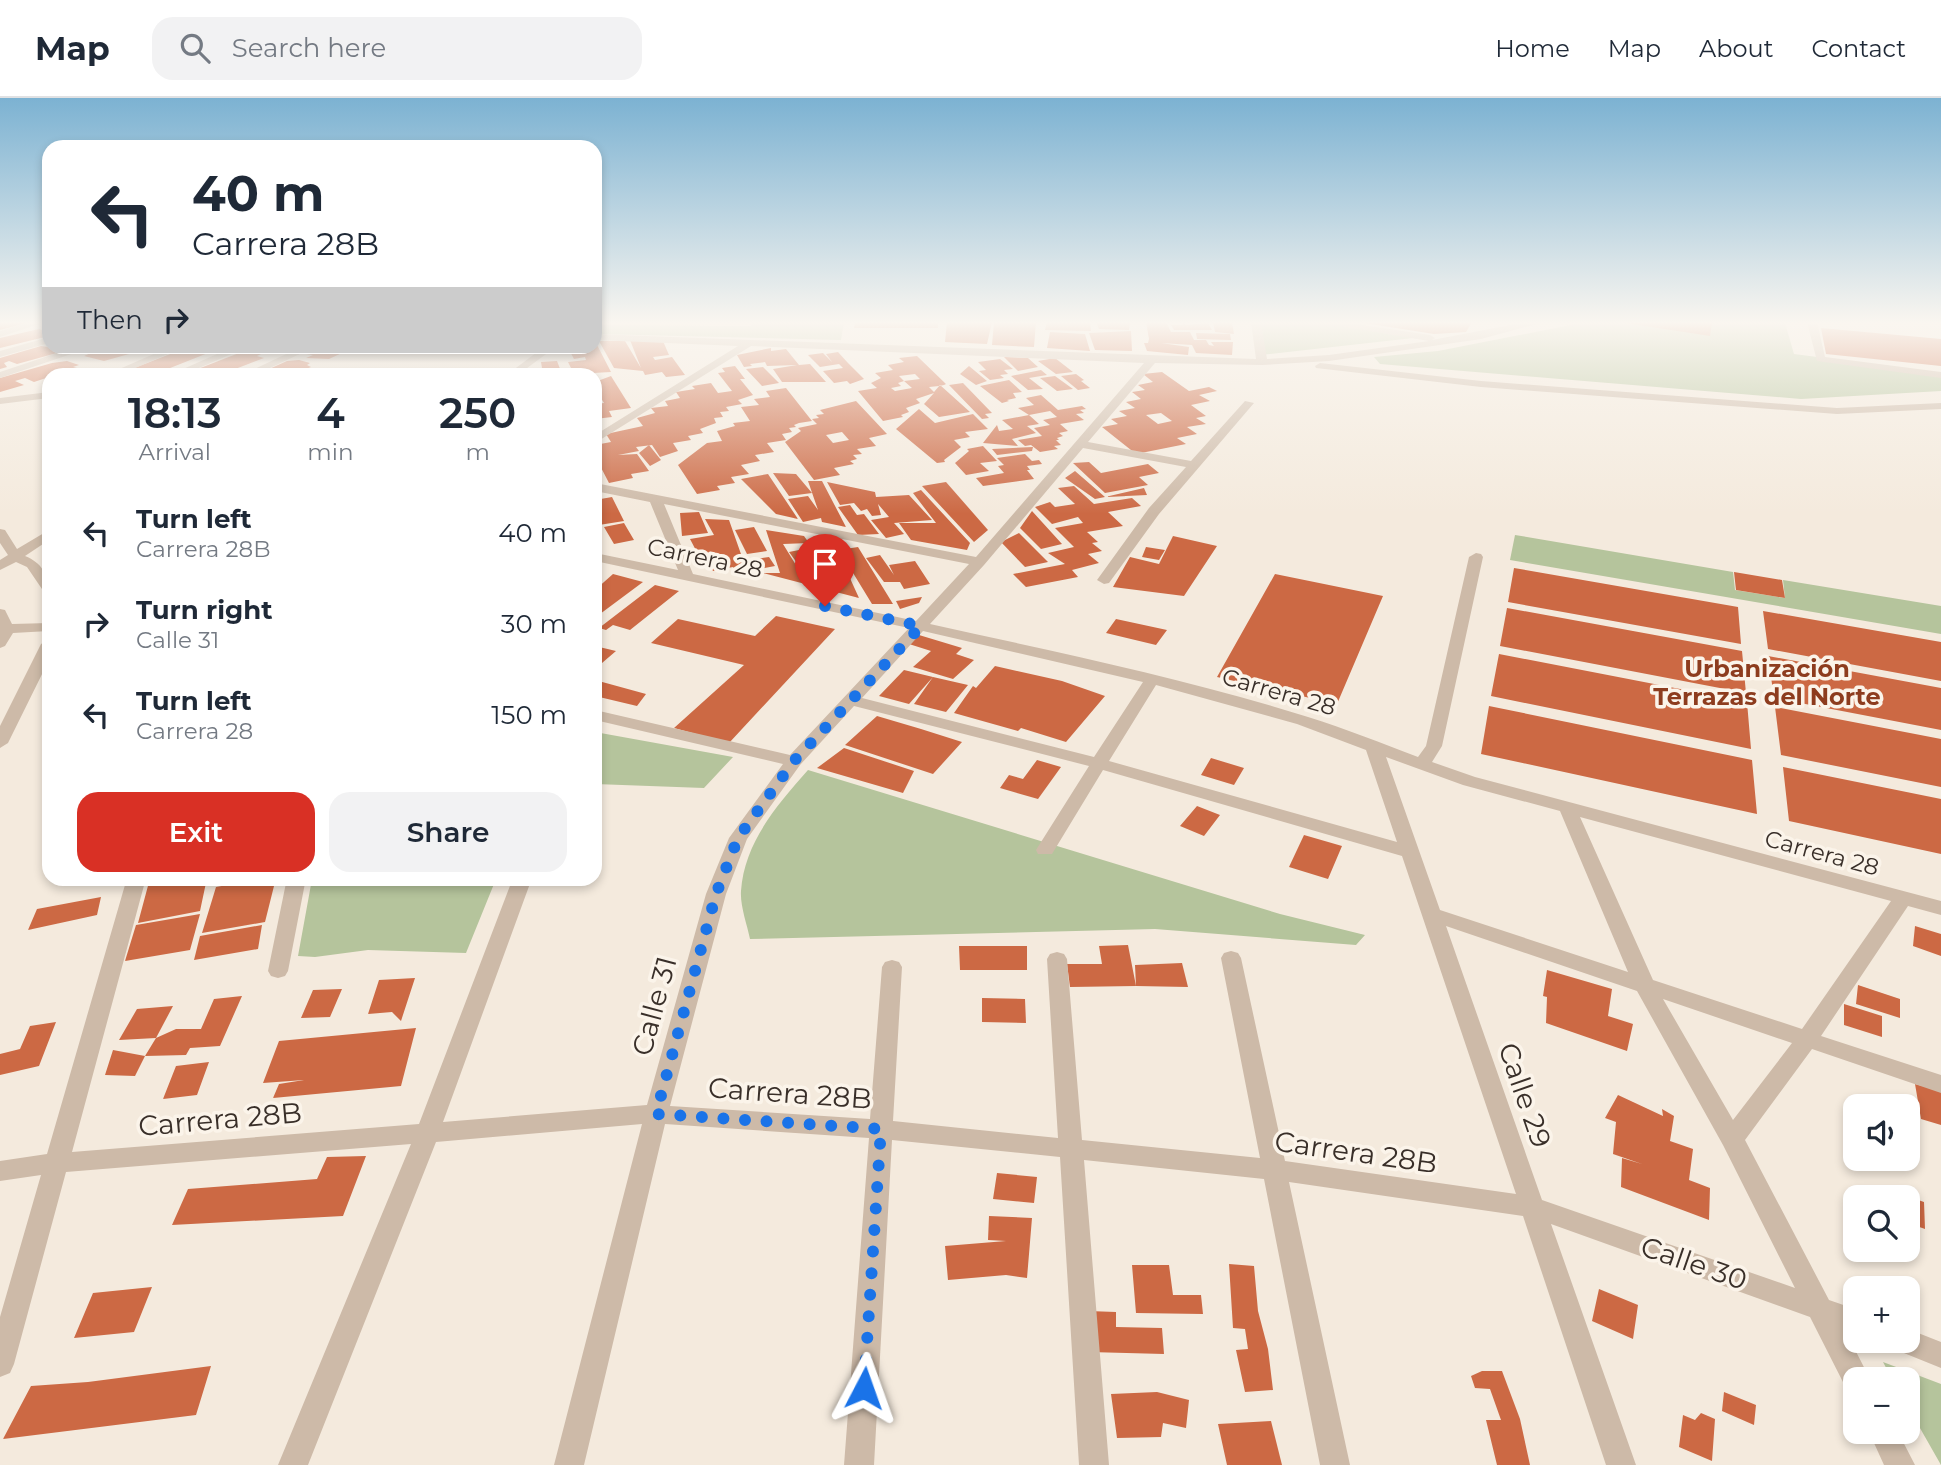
<!DOCTYPE html>
<html lang="en">
<head>
<meta charset="utf-8">
<style>
	:root { --surface:#fff; --page:#f2f2f3; --text:#1f2937; --muted:#747a83; --line:#e0e1e3; --accent:#d93025 }
	body { margin:0; font-family:Montserrat,sans-serif; background:var(--page); color:var(--text); height:100vh; display:flex; flex-direction:column; font-size:26px; white-space:nowrap }
	* { box-sizing:border-box; margin:0 }
	p { font-size:23px; color:var(--muted) }
	.icon { flex:none; width:38px; height:38px; fill:none; stroke:currentColor; stroke-width:2; stroke-linecap:round; stroke-linejoin:round }
	.map { position:relative; flex:1; overflow:hidden }
	.sheet { position:absolute; left:42px; top:270px; width:560px; height:518px; display:flex; flex-direction:column; background:var(--surface); border-radius:21px; box-shadow:0 4px 10px #0003 }
	.sheet>* { flex:none }
	.top-card { position:absolute; left:42px; top:42px; width:560px; height:214px; border-radius:21px; box-shadow:0 4px 10px #0003; background:#fff; color:var(--text); overflow:hidden }
	.controls { position:absolute; left:1843px; top:996px; display:grid; gap:14px }
	.controls a { display:grid; place-items:center; width:77px; height:77px; border-radius:14px; background:var(--surface); box-shadow:0 4px 10px #0003; font-size:35px }
	.pin { position:absolute; display:grid; place-items:center; width:60px; height:60px; color:#fff; margin:-72px -30px; border-radius:50% 50% 50% 0; rotate:-45deg; box-shadow:0 0 7px #0007 }
	.pin .icon { rotate:45deg }
	.me { position:absolute; width:77px; margin:-38px; rotate:4deg; stroke-linejoin:round; filter:drop-shadow(0 0 5px #0008) }
	.turn { display:flex; align-items:center; gap:24px; height:147px; padding:0 35px; font-size:32px }
	.turn .icon { width:91px; height:91px; stroke-width:2.5 }
	.turn b { display:block; font-size:49px; line-height:60px }
	.then { display:flex; align-items:center; height:66px; padding:0 35px; background:#0003; gap:14px; font-size:26px }
	.eta { display:flex; justify-content:space-evenly; align-items:center; height:119px; text-align:center }
	.eta b { font-size:42px; font-weight:600; line-height:49px }
	.button { display:flex; gap:14px; margin-top:auto; padding:14px 35px }
	.button a { flex:1; height:80px; border-radius:21px; background:var(--accent); color:#fff; font-size:28px; font-weight:600; line-height:80px; text-align:center }
	.button a+a { background:var(--page); color:var(--text) }
	ul { padding:0; list-style:none }
	li { display:flex; align-items:center; gap:21px; height:91px; padding:0 35px }
	li div { flex:1 }
	li b { display:block; font-size:26px }
	li em { font-style:normal }
	header { display:flex; align-items:center; gap:42px; box-sizing:border-box; height:98px; padding:0 35px; background:var(--surface); border-bottom:2px solid var(--line) }
	header strong { font-size:33px }
	nav { display:flex; gap:38px; margin-inline-start:auto; font-size:24px }
	.search { width:490px; height:63px; background:var(--page); display:flex; align-items:center; gap:18px; box-sizing:border-box; padding:0 24px; border-radius:21px; color:var(--muted); font-size:26px }
	.map>svg:first-child { display:block }
	.green { fill:#b5c49c }
	.building { fill:#cc6944; fill-rule:evenodd }
	.lines { fill:none; stroke-linecap:round; stroke-linejoin:round }
	.street { fill:#cdbaa8; fill-rule:evenodd }
	.route { stroke:#1a73e8; stroke-width:12; stroke-dasharray:0 21.6 }
	.labels { text-anchor:middle; stroke-width:7; stroke-linejoin:round; paint-order:stroke }
	.street-label { font-size:23px; fill:#392f29; stroke:#fbf4ea }
	.neighbourhood-label { font-size:24px; font-weight:bold; fill:#8d3c1e; stroke:#fbf4ea }
	.near-street-label { font-size:28px; fill:#392f29; stroke:#fbf4ea }
</style>
</head>
<body>
<header>
<strong>Map</strong>
<div class="search"><svg class="icon" aria-label="search" viewBox="0 0 24 24"><circle cx="10" cy="10" r="6"/><path d="M15 15l6 6"/></svg>Search here</div>
<nav><a>Home</a><a>Map</a><a>About</a><a>Contact</a></nav>
</header>
<div class="map">
<svg width="1941" height="1367" viewBox="0 0 1941 1367">
	<rect width="100%" height="100%" fill="#f4eadd"/>
	<path class="green" d="M754,224h90l-3,18 -246,-6v-9l156,1z
		M1252,224h80l99,14 -171,19z
		M1586,224l199,1 9,31 147,19v18l-140,8 -421,-35 -6,-7 64,-6z
		M1515,437l218,37 2,18 50,8 -2,-18 158,26v28l-431,-74z
		M595,634l138,25 -29,31 -109,-4z
		M808,672l472,144 85,21 -9,10 -201,-16 -405,10c-3,-15 -10,-33 -9,-48 3,-48 36,-86 67,-121z
		M312,781v-1l184,1 -30,74 -98,-3 -53,7 -17,-1z
		M1883,1264l58,22v81l-33,-58v-28h-16z"/>
	<path class="building" d="M0,224h27v1l-27,7z
		M855,224h83v6h-84z
		M947,224h45l-5,22 -42,-2z
		M994,224h42l-2,25 -42,-2z
		M1047,224h43l1,9 -46,-1z
		M1096,224h34l-1,8 -30,-1z
		M1146,224h20l5,10h19l4,8h12l3,5 5,1 -3,-4h22l-1,13 -36,-2 -4,-8 -31,-2 28,4 -1,8 -41,-4 -3,-8h4l1,-4z
		M1183,224l3,3 22,-2 4,7h-38l-3,-5h12z
		M1213,224h19l2,12 -19,-2z
		M1358,224h114l-6,10 -32,2z
		M1619,224h93l-2,14z
		M1821,230l120,11v27l-115,-12z
		M39,231l9,3 -6,2 7,2 -49,12v-10z
		M1131,233l1,20 -37,-1 -6,-17z
		M1050,234l35,2 5,17 -43,-3z
		M1196,235l34,1 1,6 -34,-1z
		M630,242l33,1 6,14 -16,2 2,3 17,-3 13,18 -19,2 -4,-5 -17,3 -2,-4 -29,-3 -15,-27h26l16,27z
		M595,243l16,31 -37,2 -6,-12 18,-2 -1,-3 -11,2 -7,-13h28z
		M41,248l19,3 -8,2 5,2 -40,11 -8,-3 -5,2 3,4 -7,2v-11z
		M107,248h35l5,3 -43,12 -20,-5 7,-3 -4,-1z
		M204,248l9,5 -58,23h-36l69,-27z
		M322,248h35l-28,13 -23,-1 7,-3 -7,-1z
		M771,250v3l15,-2 13,16 11,-1 16,18h-44l-9,-13 24,-4 -30,1 -2,-4 -15,2 2,2 -8,1 -7,-12z
		M252,254l9,2 -4,2 7,2 -34,13 -12,-1 11,3 -4,1h-40l54,-21z
		M838,254l10,11 16,16 -14,5 -3,-3 -13,2 -11,-12 20,-3 -4,-4 -19,3 -12,-12 15,-2 9,9 -6,-8z
		M917,258l29,28 -2,1 -5,1 -10,1 5,5 6,-7 30,27 -31,5 -15,-13 10,-11 -18,6 4,4 -14,5 3,4 -8,3 2,2 -20,4 -25,-30 19,-3 -6,-5 10,-5 -6,-5 18,-3 -5,-5 16,-3 -5,-4zM915,276l5,5 -16,2 8,7 -17,3 -4,-3 10,-2 -3,-3 6,-2 -5,-5z
		M1004,259l24,1 10,9 -20,4z
		M1055,260l18,14 -17,2 -18,-13z
		M1000,261l13,10 -9,1 4,4 -8,1 4,3 -14,2 -11,-9 7,-1 -8,-8z
		M299,262l11,3 -3,2 4,2 -17,7h-36l29,-13z
		M67,263l12,4 -6,2 4,1 -28,6v3l-15,5 -9,-4 -10,3 9,4 -24,7v-14l52,-15z
		M557,263l5,13h-38l-2,-3 20,-3 -1,-6z
		M735,268l10,13h-5l13,16 -15,5 4,4 -16,3 3,4 -9,1 3,5 -9,1 2,5 -16,6 3,4 -15,3 3,4 -18,3 5,8 -18,6 -8,-12 -16,2 3,4 -21,4 19,-1 12,17 -18,3 2,4 -24,5 -14,-27v-11l16,-3 -5,-8 37,-8 -6,-8 18,-5 -4,-5 17,-2 -3,-5 15,-3 -4,-6 19,-3 -3,-3 19,-3 7,10 14,-2 -14,-18 7,-1 -3,-4z
		M969,268l18,15 -11,4 -16,-11z
		M763,269l16,16 -17,3 -16,-17z
		M1041,272l6,5 -18,3 14,11 -15,1 -17,-14z
		M1162,274l27,19 20,-4 8,4 -18,4 11,6 -19,4 15,11 -10,2 10,6 -19,3 10,7 -20,4 9,6 -50,10 -34,-27 16,-3 -7,-5 16,-3 -8,-5 16,-3 -9,-6 15,-3 -9,-7 13,-2 -7,-5 15,-3 -10,-8zM1161,315l11,8 -14,3 -12,-9z
		M1076,276l8,6 -3,1 9,7 -12,2 -17,-14z
		M611,278l20,32 -22,3 3,6 -17,2v-15l9,-1 -9,-15v-6z
		M1055,278l18,13 -16,2 -17,-13z
		M1009,282l13,12 -9,1 3,5 -9,2 2,1 -7,2 -22,-17z
		M963,285l29,30 -7,1 4,4 -7,1 -33,-34z
		M786,290l26,33 -13,2 -5,2 2,2 -7,1 3,4 -10,2 4,6 -19,3 7,9 -19,3 5,6 -19,4 8,9 -18,3 4,6 -18,3 3,4 -23,4 -19,-29 29,-22 15,-2 -5,-10 18,-5 -2,-3 17,-2 -9,-14 18,-2 -5,-6 16,-2 -4,-6z
		M1041,297l17,15 24,-4 4,3 -6,1 4,3 -8,1 8,6 -24,4 8,7 -9,2 4,3 -6,2 2,2h-3l5,5 -7,1 4,3 -18,3 -9,-7 -6,1 -7,-6 24,-4 -8,-8 16,-3 -7,-5 14,-3 -7,-6 -21,4 10,9 -12,2 9,7 -24,6 6,7 -35,-3 14,-18 2,6 14,-2 -11,-9 27,-5 -11,-7 16,-3 -8,-7z
		M856,303l31,33 -18,4 7,8 -19,3 5,5 -9,1 4,4 -7,2 4,3 -20,4 6,7 -26,5 -29,-38 16,-11 -3,-3 19,-4 -5,-5 7,-1 -3,-3 8,-1 -4,-4zM842,334l7,8 -16,3 -7,-8z
		M919,311l16,14 38,-9 15,15 -23,3 5,5 -16,3 7,7 -17,13 1,2 -8,1 -41,-34z
		M649,347l12,15 -11,6 -11,-13z
		M983,348l14,15 -17,2 9,8 -23,4 -11,-12 14,-12 -2,-2z
		M1033,349l-1,4 -35,4 -5,-6z
		M1025,356l7,7 7,-1 3,4 -15,2 3,4h-3l7,9 -51,7 -7,-8 28,-5 -6,-7 6,-1 -7,-7z
		M1089,364l12,11 47,-9 11,9 -20,4 9,8 -43,8 -32,-30z
		M1075,373l30,26 -10,2 -30,-21z
		M773,375l23,1 16,19 -23,3z
		M768,376l30,45 -22,-5 -35,-35z
		M808,383h14l24,46 -24,-5 -1,-4 -18,4 -15,-23 20,-3 10,14z
		M827,384l48,10 1,5 33,-2 23,25 -38,3 10,11 -18,4 -15,-18 18,-3 -11,-13 3,11 -9,1 -5,-7 -6,2 -7,-8 -14,2z
		M946,384l42,48 -14,12 -52,-56z
		M1074,388l20,18 38,-6 9,8 -33,6 15,14 -36,6 11,10 -6,1 10,8 -14,3 11,9 -27,7 6,7 -52,10 -13,-13 52,-10 -17,-11 26,-6 -19,-19 28,-5 -5,-6 -26,7 -17,-17 15,-5 5,5 20,-3 -17,-16z
		M1144,390l3,7 -42,2z
		M921,392l49,53 -3,7 -56,-10 -12,-17h37l-23,-30z
		M612,399l12,24 -25,4 -4,-8v-17z
		M850,407l7,10 7,-1 15,20 -21,1 -20,-28z
		M1032,413l30,33 -21,5 -21,-21z
		M699,414l9,21 -26,3 -2,-23z
		M705,421l24,1 19,54 -12,-2 -3,-5 -20,4 -7,-14 -6,1 -10,-19 24,-4z
		M624,425l10,17 -20,4 -10,-17z
		M754,429l13,24 -20,3 -12,-24z
		M766,432l38,6 5,7 -26,1 16,26 28,-3 -14,-29 20,3 26,57 -96,-25h17z
		M1019,435l29,29 -23,5 -24,-25z
		M1173,438l44,10 -33,50 -71,-9 17,-30 29,7z
		M858,449l35,57h-21l-33,-54z
		M1146,449l19,3 -6,10 -17,-3z
		M809,450l12,15 -21,4 -11,-15z
		M880,457l14,20 -5,-10 26,-4 15,23 -26,5 -4,-7h-16l-18,-24z
		M769,459l6,9 -21,4 -6,-10z
		M1514,470l224,39 3,37 -233,-42z
		M1734,474l48,8 3,18 -49,-8z
		M613,476l30,8 -43,32 -5,-1v-23z
		M1275,476l108,22 -46,108 -120,-27z
		M655,487l24,6 -49,39 -17,-5 -7,5 -7,-2z
		M922,499l-3,6 -19,6 -4,-8z
		M1507,510l235,43 4,42 -246,-47z
		M1763,513l178,31v39l-173,-32z
		M776,518l59,13 -106,114 -55,-15 70,-63 -93,-22 27,-24 77,17z
		M1116,521l51,11 -11,15 -50,-12z
		M919,537l43,13 -6,6 18,6 -21,19 -40,-12 18,-16 -22,-7z
		M595,548l21,5 -21,18z
		M1499,556l248,48 4,47 -260,-53z
		M1768,558l173,32v42l-167,-32z
		M995,568l67,15 43,15 -39,46 -45,-14 -3,3 -64,-18 19,-27 3,2z
		M904,572l29,7 -24,27 -30,-8z
		M933,579l35,8 -22,27 -32,-8z
		M595,582l51,14 -9,12 -42,-10z
		M1489,608l263,54 5,54 -276,-60z
		M1775,609l166,32v48l-160,-32z
		M877,618l44,13 41,13 -29,32 -88,-29z
		M844,650l70,23 -11,22 -86,-25z
		M1211,660l33,10 -10,17 -33,-10z
		M1037,662l24,7 -23,32 -38,-11 9,-13 14,4z
		M1783,669l158,32v55l-152,-33z
		M1197,708l23,9 -16,21 -24,-10z
		M1304,737l38,11 -14,33 -39,-12z
		M153,780h54l-7,33 -62,12 11,-41z
		M265,780h11l-11,44 -63,11 14,-46z
		M101,799l-4,18 -69,15 9,-21z
		M200,816l-10,36 -65,11 11,-36z
		M262,827l-4,24 -64,11 6,-24z
		M1915,828l26,8v22l-28,-10z
		M1128,847l8,41 -66,1 -3,-23h35l-3,-18z
		M959,848h68v24h-67z
		M1182,865l6,24 -52,-1 -1,-21z
		M1547,872l65,19 -4,27 25,8 -6,27 -81,-28 1,-26 -4,-1z
		M415,880l-14,43 -9,-9 -24,2 11,-34z
		M1858,887l42,14v19l-44,-14z
		M342,891l-12,28 -29,1 12,-28z
		M242,898l-22,50 -30,2 -4,7 -41,1 11,-18 20,-9h25l13,-30z
		M982,900l43,1 1,24 -44,-1z
		M1844,906l38,12v21l-38,-12z
		M173,908l-17,32 -37,2 18,-31z
		M56,924l-17,44 -39,9v-21l20,-5 10,-23z
		M416,930l-15,58 -128,12 6,-14 25,-4 -41,3 16,-42z
		M113,952l32,6 -10,20 -30,-1z
		M209,964l-12,33 -34,4 13,-33z
		M1915,986l26,7v34l-20,-6z
		M1618,997l45,21 -1,-7 12,7 -4,25 23,8 -4,31 21,8 -1,32 -88,-33 1,-29 20,6 -29,-10 3,-32 -11,-4z
		M366,1058l-23,60 -171,9 16,-36 129,-10 10,-22z
		M997,1075l40,4 -3,26 -41,-4z
		M1886,1091l38,13 1,27 -17,-6v-26h-22z
		M989,1118l43,2 -5,60 -21,-3 -58,5 -3,-34 61,-5 -18,-1z
		M1229,1166l25,2 4,45 10,38 5,41 -28,2 -9,-42 12,-1 -3,-20 -12,-1z
		M1132,1167h37l4,30h28l2,19 -67,-1z
		M152,1189l-18,45 -60,6 19,-45z
		M1599,1191l39,16 -5,34 -41,-18z
		M1088,1213l28,1v15l46,1 2,26 -75,-2z
		M211,1268l-15,49 -193,24 28,-53 57,-4z
		M1482,1273h20l18,48 10,46h-33l-11,-45h15l-11,-31 -15,-1 -4,-12z
		M1157,1294l32,8 -3,28 -23,-5 -2,14 -44,1 -6,-44z
		M1724,1294l32,13 -2,20 -32,-14z
		M1701,1315l14,6 -3,42 -33,-14 4,-32 12,5z
		M1271,1323l11,44h-55l-9,-41z"/>
	<g class="lines">
		<path class="street" d="M29,224h16l-45,15v-6z
			M1251,224h10l6,37 62,-4 100,-14 -113,-19h26l88,13 5,3 -3,2 94,-18h18l-63,17 -152,22 -67,4 -107,-2 -67,79 103,19 54,-60 9,2 -95,111 -50,69 -5,1 -7,-4 52,-72 37,-41 -103,-19 -99,117 -54,59c126,28 254,54 378,93 38,12 73,26 110,40l8,-11 43,-189 7,-4 5,1 2,3 -41,189 -10,16 43,15 466,124v14l-33,-9 -87,130 120,39v18l-129,-44 -67,91 84,160 26,9v24l-10,-3 25,49h-15v13l-9,-4 -36,-71 -259,-93 85,241h-30l-83,-249 -234,-34 61,283h-30l-56,-286 -180,-19 25,305h-30l-19,-308 -168,-17 -18,325h-30l25,-327 -204,-14 -81,341h-30l88,-341 -206,18 -128,323h-30l133,-321 -345,28 -52,192 -4,9 -10,4v-60l41,-142 -41,6v-20l47,-7 80,-276h19l-74,274 347,-28 94,-246h19l-89,244 204,-17 59,-211 23,-56 54,-74 -188,-44v-10l195,45 119,-127 -314,-67v-8l83,17 -28,-68 -55,-11v-8l381,74 168,-194 -393,-17 -156,97v-8l143,-89 -143,-6v-6l661,25zM664,406l305,60 -53,57 -223,-47zM923,533l220,51 -49,75 -232,-59zM1156,587l141,39 69,26 31,92 -288,-81zM854,608l235,60 -53,84 2,4h14l51,-84 299,86 114,338 -231,-33 -44,-203 -3,-5 -7,-2 -7,2 -3,5 39,200 -178,-18 -15,-181 -3,-5 -7,-2 -7,2 -3,5 11,179 -165,-17 9,-154 -3,-5 -7,-2 -7,2 -3,5 -12,152 -200,-13 56,-212 21,-55 53,-74zM1386,659l77,28 97,26 68,161 -188,-62zM1580,719l311,84 -89,128 -149,-49zM1446,828l191,65 86,154 72,143 -253,-88zM1663,901l129,44 -59,77z
			M1807,224h10l8,35 116,15v6l-124,-17z
			M49,239v6l-49,14v-6z
			M78,248h17l-95,32v-6z
			M172,248h15l-66,28h-13z
			M235,248h15l-65,28h-13z
			M303,248h14l-60,28h-13z
			M545,248h12l-38,28h-11z
			M1320,265l161,18 356,27 104,-5v6l-104,5 -356,-27 -165,-19 -1,-2z
			M49,294v6l-49,6v-6z
			M0,431l5,1 12,19 32,-19v10l-24,16c17,7 24,19 24,37l-5,-1 -17,-25 -11,-5 -16,8v-10l8,-5 -8,-12z
			M0,511l5,1 7,14 37,-1v8l-36,2 -8,13 -5,2z
			M49,541v21l-41,83 -8,5v-22l41,-82z
			M287,780h19l-18,93 -3,5 -7,2 -7,-2 -3,-5z
			M1908,1231l33,13v26l-47,-19 -3,-9h17z
			M1869,1334h29l17,33h-31z"/>
	</g>
	<linearGradient id="sky" x2="0" y2="1"><stop stop-color="#7cb2d2"/><stop offset="0.54" stop-color="#faf6f0"/><stop offset="1" stop-color="#faf6f0" stop-opacity="0"/></linearGradient>
	<rect width="1941" height="416" fill="url(#sky)"/>
	<g class="lines">
		<path class="route" d="M825,508l96,20 -127,135 -56,77 -22,56 -60,220 225,15 -17,259"/>
	</g>
	<g class="labels">
		<g class="street-label">
			<text transform="translate(705 460) rotate(12)" y="8">Carrera 28</text>
			<text transform="translate(1279 594) rotate(16)" y="8">Carrera 28</text>
			<text transform="translate(1822 755) rotate(15)" y="8">Carrera 28</text>
		</g>
		<g class="neighbourhood-label">
			<text x="1767" y="579">Urbanización<tspan x="1767" dy="28">Terrazas del Norte</tspan></text>
		</g>
		<g class="near-street-label">
			<text transform="translate(654 908) rotate(-75)" y="10">Calle 31</text>
			<text transform="translate(790 995) rotate(4)" y="10">Carrera 28B</text>
			<text transform="translate(1525 997) rotate(71)" y="10">Calle 29</text>
			<text transform="translate(220 1021) rotate(-5)" y="10">Carrera 28B</text>
			<text transform="translate(1356 1054) rotate(8)" y="10">Carrera 28B</text>
			<text transform="translate(1694 1165) rotate(19)" y="10">Calle 30</text>
		</g>
	</g>
</svg>
<div class="controls">
<a><svg class="icon" aria-label="sound" viewBox="0 0 24 24"><path d="M4 9h4l5-4v14l-5-4H4zM17 9q2 3 0 6"/></svg></a>
<a><svg class="icon" aria-label="search" viewBox="0 0 24 24"><circle cx="10" cy="10" r="6"/><path d="M15 15l6 6"/></svg></a>
<a>+</a>
<a>−</a>
</div>
<div class="pin" style="left:825px;top:508px;background:#d93025"><svg class="icon" aria-label="arrive" viewBox="0 0 24 24"><path d="M6 21V4h12l-3 4 3 4H6"/></svg></div>
<svg class="me" style="left:864px;top:1290px" viewBox="-20 -20 40 40"><path d="M0-17L14 15 0 8-14 15z" fill="#1a73e8" stroke="#fff" stroke-width="4"/></svg>
<div class="top-card">
<div class="turn"><svg class="icon" aria-label="left" viewBox="0 0 24 24"><path d="M17 20v-9H6M10 6l-5 5 5 5"/></svg><div><b>40 m</b>Carrera 28B</div></div>
<div class="then">Then<svg class="icon" aria-label="right" viewBox="0 0 24 24"><path d="M7 20v-9h11M14 6l5 5-5 5"/></svg></div>
</div>
<section class="sheet">
<div class="eta">
<div><b>18:13</b><p>Arrival</p></div>
<div><b>4</b><p>min</p></div>
<div><b>250</b><p>m</p></div>
</div>
<ul>
<li><svg class="icon" aria-label="left" viewBox="0 0 24 24"><path d="M17 20v-9H6M10 6l-5 5 5 5"/></svg><div><b>Turn left</b><p>Carrera 28B</p></div><em>40 m</em></li>
<li><svg class="icon" aria-label="right" viewBox="0 0 24 24"><path d="M7 20v-9h11M14 6l5 5-5 5"/></svg><div><b>Turn right</b><p>Calle 31</p></div><em>30 m</em></li>
<li><svg class="icon" aria-label="left" viewBox="0 0 24 24"><path d="M17 20v-9H6M10 6l-5 5 5 5"/></svg><div><b>Turn left</b><p>Carrera 28</p></div><em>150 m</em></li>
</ul>
<div class="button"><a>Exit</a><a>Share</a></div>
</section>
</div>
</body>
</html>
